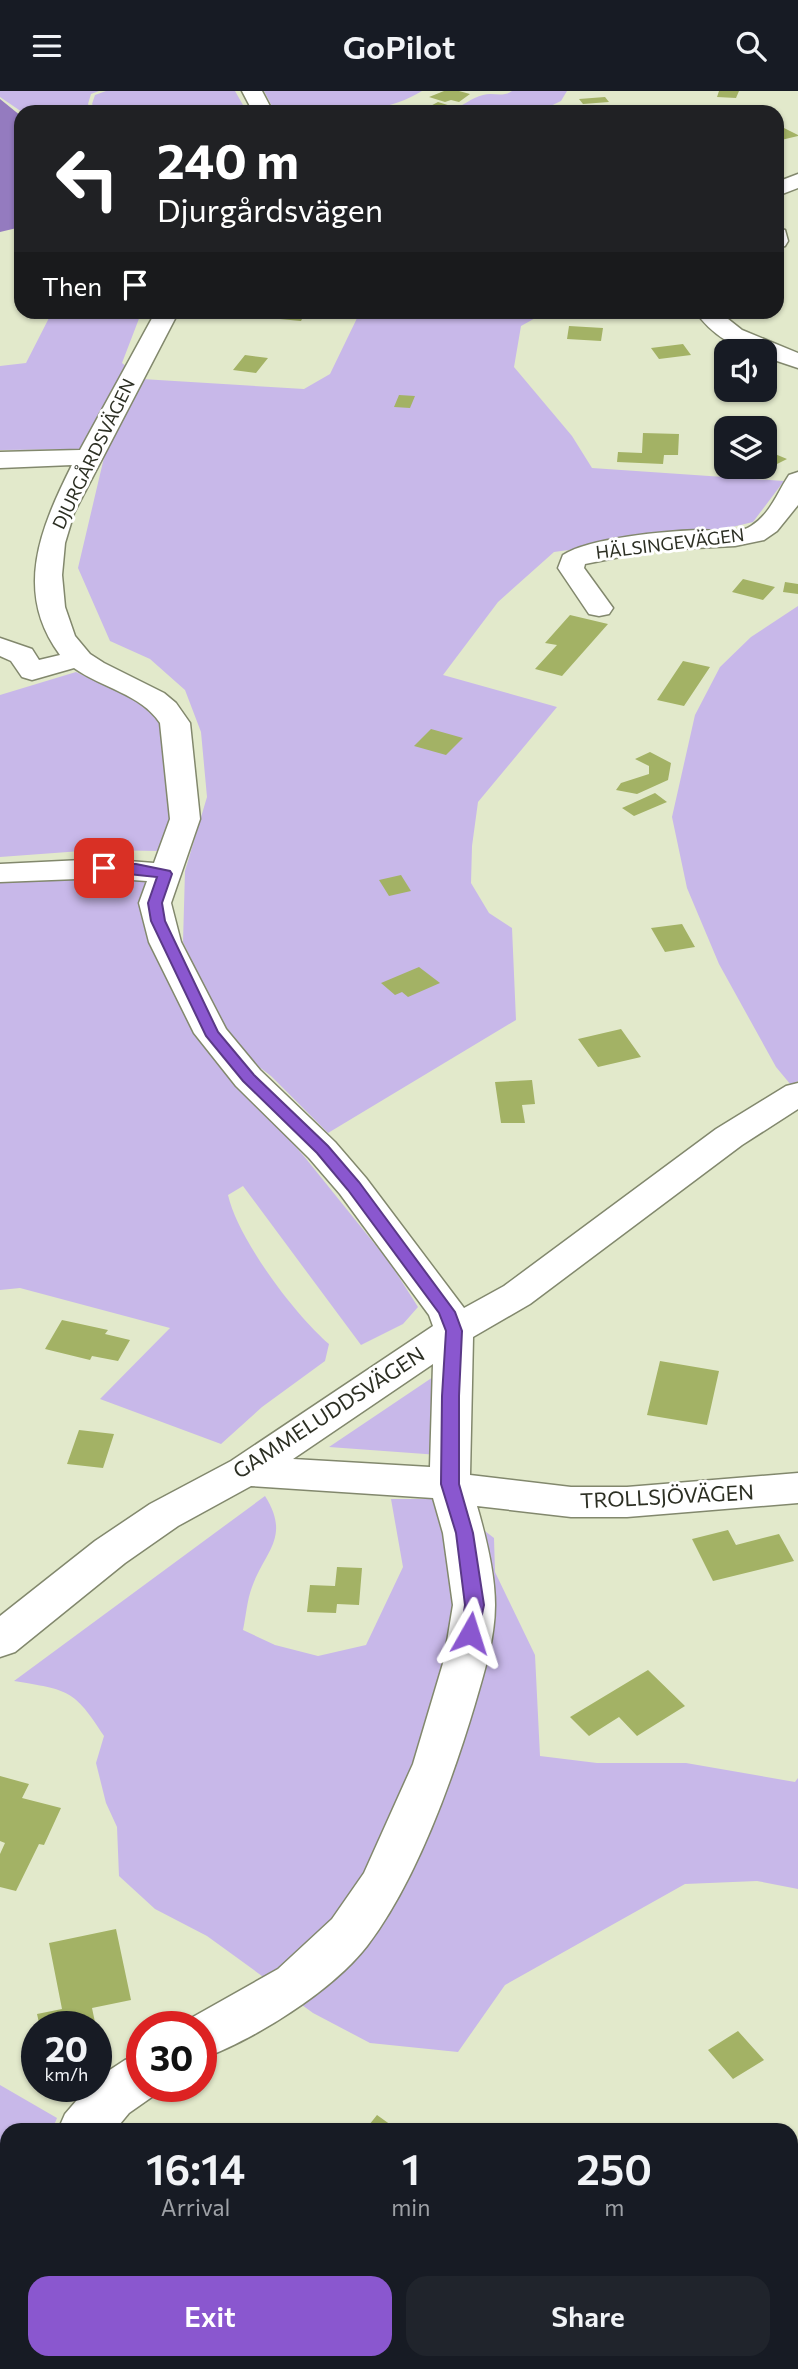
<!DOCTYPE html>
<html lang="en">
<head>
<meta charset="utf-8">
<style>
	:root { --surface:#171b24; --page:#20242c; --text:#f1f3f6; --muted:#9ea1a6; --accent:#8a57cf }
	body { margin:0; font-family:Commissioner,sans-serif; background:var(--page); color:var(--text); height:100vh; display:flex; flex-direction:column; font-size:26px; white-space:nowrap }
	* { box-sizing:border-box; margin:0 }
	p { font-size:23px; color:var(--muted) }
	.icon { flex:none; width:38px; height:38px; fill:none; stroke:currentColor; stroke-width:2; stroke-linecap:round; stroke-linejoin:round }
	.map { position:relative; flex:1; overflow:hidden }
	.drawer { position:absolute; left:0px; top:2032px; width:798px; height:247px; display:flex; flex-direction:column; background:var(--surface); border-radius:21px 21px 0 0; box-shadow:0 2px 5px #0004 }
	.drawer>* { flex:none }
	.hud { position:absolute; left:14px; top:14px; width:770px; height:214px; border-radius:21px; box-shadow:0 2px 5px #0004; background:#202124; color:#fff; overflow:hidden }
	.tools { position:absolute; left:714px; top:248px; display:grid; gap:14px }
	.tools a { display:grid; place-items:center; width:63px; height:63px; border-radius:14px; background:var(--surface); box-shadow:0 2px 5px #0004; font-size:35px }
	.speed { position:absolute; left:21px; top:1920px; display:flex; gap:14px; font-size:35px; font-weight:700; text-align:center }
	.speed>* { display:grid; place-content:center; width:91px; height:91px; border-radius:50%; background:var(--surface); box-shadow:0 2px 5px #0004; line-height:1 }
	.speed small { font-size:18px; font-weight:400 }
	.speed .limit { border:10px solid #d22; background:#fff; color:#111 }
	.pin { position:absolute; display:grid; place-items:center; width:60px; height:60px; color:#fff; margin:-30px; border-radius:14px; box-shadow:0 4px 10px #0006 }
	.me { position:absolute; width:77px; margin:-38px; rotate:6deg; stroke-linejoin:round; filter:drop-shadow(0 0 5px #0008) }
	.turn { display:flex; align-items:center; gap:24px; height:147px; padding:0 28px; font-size:32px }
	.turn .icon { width:91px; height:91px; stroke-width:2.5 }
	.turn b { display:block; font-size:49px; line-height:60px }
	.then { display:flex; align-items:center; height:66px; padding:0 28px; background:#0003; gap:14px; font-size:26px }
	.eta { display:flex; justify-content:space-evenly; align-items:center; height:119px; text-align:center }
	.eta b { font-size:42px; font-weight:600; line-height:49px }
	.button { display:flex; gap:14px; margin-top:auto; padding:14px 28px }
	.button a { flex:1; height:80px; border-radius:21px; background:var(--accent); color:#fff; font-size:28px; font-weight:600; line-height:80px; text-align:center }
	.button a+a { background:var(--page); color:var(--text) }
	header { display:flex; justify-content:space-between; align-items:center; height:91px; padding:0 28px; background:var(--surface); font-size:32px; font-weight:600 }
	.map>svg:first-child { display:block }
	.green { fill:#c8b8e9 }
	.water { fill:#947bbf }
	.building { fill:#a3b265 }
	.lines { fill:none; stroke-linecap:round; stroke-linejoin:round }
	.minor-casing { stroke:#82886d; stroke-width:3 }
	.minor { fill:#fff; fill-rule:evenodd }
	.route { fill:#8a57cf; stroke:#5a3987; stroke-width:2 }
	.labels { text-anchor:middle; stroke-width:6; stroke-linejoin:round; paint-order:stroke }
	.far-street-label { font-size:18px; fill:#2c2f23; stroke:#fff }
	.street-label { font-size:21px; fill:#2c2f23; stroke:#fff }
</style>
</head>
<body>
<header><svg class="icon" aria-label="menu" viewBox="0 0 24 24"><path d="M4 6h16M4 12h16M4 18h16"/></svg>GoPilot<svg class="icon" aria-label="search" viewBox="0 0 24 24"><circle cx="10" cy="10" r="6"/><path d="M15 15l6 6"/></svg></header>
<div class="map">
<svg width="798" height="2278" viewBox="0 0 798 2278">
	<rect width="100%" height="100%" fill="#e2e9cb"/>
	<path class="green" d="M0,0h99l-8,3 -3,10 4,8h-70l-22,-15z
		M106,0h129l12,21h-150l-5,-8 3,-9z
		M264,0h158c-44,27 -97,21 -147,21z
		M512,0h55l-6,10 -23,11h-87c10,-6 21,-14 32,-17 11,-3 19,3 29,-4z
		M548,220l-27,15 -7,41 58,69 20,32 192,13 -31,41 -25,6 -174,24 -56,50 -55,73 114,32 -79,95 -6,44 -1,37 18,30 23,15 4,92 -188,113 -57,-57 -39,-30 -49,-104 2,-71 22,-74 -6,-65 -16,-42 -35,-31 -40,-18 -32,-73 28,-119 -106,1v-84l26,-3 24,-47h90l-18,47 20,16 162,10 26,-15 30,-62z
		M798,515v475l-7,4 -15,-18 -57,-103 -32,-76 -15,-71 23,-102 25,-48 31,-30z
		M76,581l77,35 9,13 12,99 -15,32 -64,-1 -95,7v-162z
		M120,781l36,7 54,172 93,104 87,108 28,44 -15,17 -42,21 -118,-159 -15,9c10,44 66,119 101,149l-4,17 -63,46 -41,37 -121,-45 70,-71 -150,-40 -20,2v-409z
		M439,1282v82l-110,-8z
		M265,1405c26,41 0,55 -13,91 -5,13 -6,29 -9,43l32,15 43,11 48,-11 37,-78 -12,-68h52l51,39 1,34 40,83 5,101 57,7h89l109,19 3,-4v111l-41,-8 -72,3 -180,101 -47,67 -88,-9 -57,-30 -106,-77 -52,-27 -36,-33 -2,-49 -11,-24 -10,-40 8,-27c-30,-47 -36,-46 -90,-55z
		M0,1994l57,33 -5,12h-45v233h22v6h-29z
		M798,2070v208h-408l4,-6h397v-192z"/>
	<path class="water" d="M0,8l21,17v111l-21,5z"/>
	<path class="building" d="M444,0h15l11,3 -11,8 -8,-2 -6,2 -16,-5z
		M719,0h20l-3,7 -19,-1z
		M605,6l4,5 -26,2 -4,-5z
		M438,11l16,5 -11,5h-24z
		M784,37l14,7v1l-21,5v-11z
		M272,220h34l-5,10 -32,-3z
		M569,235l34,2 -2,13 -34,-2z
		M683,253l8,11 -32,4 -8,-11z
		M245,264l23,3 -12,15 -23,-3z
		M399,304l16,1 -5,12 -16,-1z
		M643,342l36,1 -1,21h-14l-1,9 -46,-2 1,-10 24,1z
		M775,363l12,5 -22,11 -6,-3h6v-9z
		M743,488l32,8 -12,13 -31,-8z
		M785,491l13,2v10l-15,-2z
		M570,524l38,9 -46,52 -27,-7 22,-24 -12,-2z
		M683,570l27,6 -26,39 -27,-6z
		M431,638l32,9 -17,17 -32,-9z
		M650,661l21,11 -3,17 -31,14 -21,-4 5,-7 28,-9v-8l-14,-7z
		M655,702l12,9 -33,14 -12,-8z
		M401,784l10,16 -22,5 -10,-16z
		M682,833l13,23 -30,5 -14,-24z
		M419,876l21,16 -32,14 -6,-5 -7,3 -14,-12z
		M621,938l20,28 -43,10 -20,-28z
		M532,989l3,24 -13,1 3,18h-24l-6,-41z
		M62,1229l46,10 -3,4 25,6 -12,21 -26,-5 -2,4 -45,-11z
		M660,1270l59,10 -12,54 -60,-10z
		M79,1339l35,4 -11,34 -36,-4z
		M728,1439l8,15 43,-11 15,27 -81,20 -21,-42z
		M337,1476l25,1 -3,37 -22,-1 -1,9 -29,-1 3,-27 25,1z
		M648,1579l37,36 -48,30 -18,-19 -30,19 -19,-19z
		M0,1685l29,8 -7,14 39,10 -17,37 -5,-1 -23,47 -16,-4v-33l5,-11 -5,-2z
		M116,1838l15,71 -39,8 4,19h-56l-3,-13 25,-5 -13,-66z
		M738,1940l26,29 -31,19 -25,-29z
		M377,2024l21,15h-33z"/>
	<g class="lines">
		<defs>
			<path id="minor" d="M242,0h20l11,21h-20z
				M798,83v14l-21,8v-14z
				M777,137l8,2 3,11 -3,5 -8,2z
				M156,220h23l-105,202 -9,30 -3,32 3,32 10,29 15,18 14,9 60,30 12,10 14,20 10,96 -29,84 10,39 45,87 34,41 75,72 31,36 98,130 40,-22 212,-157 70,-43 12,-3v26l-56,36 -212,159 -57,33 -3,138 101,12h56l171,-14v30l-171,14h-56l-94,-11c9,31 18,67 18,99 0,34 -11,68 -20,99 -23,77 -59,178 -108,242 -36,46 -112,93 -166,113v-32h-20l3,-5 94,-53 54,-50 32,-46 49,-109 31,-104 9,-55 -10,-72 -10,-35 -182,-12 -73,40 -53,37 -110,89 -15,5v-41l95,-75 55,-37 81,-43 202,-135 -4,-11 -89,-121 -31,-36 -73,-72 -42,-53 -45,-91 -10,-39 8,-22 -44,-3 -103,4v-18l103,-5 51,4 16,-44 -10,-96c-19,-29 -58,-35 -86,-55l-42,12 -10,-3 -11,-16 -11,-5v-18l32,11 7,11 21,-5c-47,-63 -19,-128 12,-190l-72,3v-16l80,-2zM433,1273l-3,103 -137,-8z
				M695,220h23l24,19 56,23v15l-33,-11v-5c-28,0 -54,-18 -70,-41z
				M798,381v33l-21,26 -13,9 -29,6 -80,4 -70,14 -1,4 29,40 -4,6 -10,2 -10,-2 -31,-46 5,-13c26,-17 103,-24 136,-25 16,0 38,5 52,-4 20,-13 26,-33 38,-51z
				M142,1963v32h20l-3,6 -30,21 -14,17h-57l7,-16 24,-28h7v-7l29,-19z
				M28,2272h54l1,6h-54z"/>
		</defs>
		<use href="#minor" class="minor-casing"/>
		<use href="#minor" class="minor"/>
	</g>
	<path class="route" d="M104,773h32l34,7 2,3 -10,29 3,18 53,111 36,43 74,71 31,36 96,130 7,19 -3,65v88l14,49 11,72 -7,33 -7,2 -7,-2 -2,-5 4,-28 -9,-72 -15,-49 1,-88 4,-65 -7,-18 -91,-123 -31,-37 -74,-72 -37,-45 -55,-115 -3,-18 9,-26 -57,-6v-6z"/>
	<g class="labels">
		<g class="far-street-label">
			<text transform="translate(94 363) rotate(-64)" y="6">DJURGÅRDSVÄGEN</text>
			<text transform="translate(670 453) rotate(-7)" y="6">HÄLSINGEVÄGEN</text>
		</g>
		<g class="street-label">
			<text transform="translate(329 1322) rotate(-33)" y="7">GAMMELUDDSVÄGEN</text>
			<text transform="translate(667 1406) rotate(-3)" y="7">TROLLSJÖVÄGEN</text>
		</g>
	</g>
</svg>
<div class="tools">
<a><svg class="icon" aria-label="sound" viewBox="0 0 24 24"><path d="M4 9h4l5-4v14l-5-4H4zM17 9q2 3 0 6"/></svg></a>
<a><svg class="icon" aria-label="layers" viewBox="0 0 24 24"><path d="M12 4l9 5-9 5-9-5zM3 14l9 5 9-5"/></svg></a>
</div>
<div class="speed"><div>20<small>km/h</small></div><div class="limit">30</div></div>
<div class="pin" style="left:104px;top:777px;background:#d93025"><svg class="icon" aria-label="arrive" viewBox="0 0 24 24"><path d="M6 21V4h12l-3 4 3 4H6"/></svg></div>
<svg class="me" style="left:470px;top:1542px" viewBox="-20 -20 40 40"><path d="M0-17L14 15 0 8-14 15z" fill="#8a57cf" stroke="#fff" stroke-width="4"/></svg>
<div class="hud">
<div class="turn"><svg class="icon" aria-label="left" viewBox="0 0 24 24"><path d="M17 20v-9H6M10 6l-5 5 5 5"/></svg><div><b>240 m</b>Djurgårdsvägen</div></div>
<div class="then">Then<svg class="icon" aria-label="arrive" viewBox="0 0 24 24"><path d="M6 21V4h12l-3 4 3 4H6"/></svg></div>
</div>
<section class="drawer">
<div class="eta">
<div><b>16:14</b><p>Arrival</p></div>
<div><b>1</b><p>min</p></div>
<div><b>250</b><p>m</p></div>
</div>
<div class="button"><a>Exit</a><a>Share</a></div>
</section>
</div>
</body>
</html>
